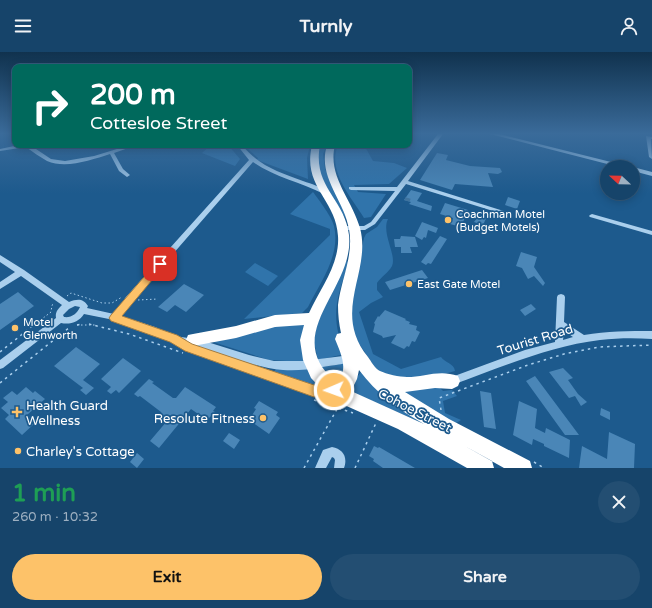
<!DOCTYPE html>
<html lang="en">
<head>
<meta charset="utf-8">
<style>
	:root { --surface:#16446a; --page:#234e72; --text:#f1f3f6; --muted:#9eb0c1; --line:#355c7e; --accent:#fdc269 }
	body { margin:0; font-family:"Varela Round",sans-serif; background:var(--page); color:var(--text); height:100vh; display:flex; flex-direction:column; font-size:15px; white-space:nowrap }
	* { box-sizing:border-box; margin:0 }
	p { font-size:13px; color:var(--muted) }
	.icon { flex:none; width:22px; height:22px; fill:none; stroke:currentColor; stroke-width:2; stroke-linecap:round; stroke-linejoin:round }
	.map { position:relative; height:416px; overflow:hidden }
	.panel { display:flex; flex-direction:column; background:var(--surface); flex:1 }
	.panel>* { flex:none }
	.hud { position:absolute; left:12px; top:12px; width:400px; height:84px; border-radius:8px; box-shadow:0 2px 10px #0003,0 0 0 1px var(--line); background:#00695c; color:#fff; overflow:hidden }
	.needle { width:26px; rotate:292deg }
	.tools { position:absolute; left:600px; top:108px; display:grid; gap:8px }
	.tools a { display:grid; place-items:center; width:40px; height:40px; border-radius:50%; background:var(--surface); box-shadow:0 2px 10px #0003,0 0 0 1px var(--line); font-size:20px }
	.pin { position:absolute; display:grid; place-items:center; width:34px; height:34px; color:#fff; margin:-17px; border-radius:8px; box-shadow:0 2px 6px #0006 }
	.me { position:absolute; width:44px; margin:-22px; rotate:268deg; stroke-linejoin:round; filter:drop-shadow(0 0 3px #0008) }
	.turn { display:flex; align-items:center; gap:14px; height:84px; padding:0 12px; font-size:18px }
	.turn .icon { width:52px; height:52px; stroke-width:2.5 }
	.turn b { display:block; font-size:28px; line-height:34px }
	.round { display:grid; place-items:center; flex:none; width:42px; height:42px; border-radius:21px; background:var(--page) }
	.overview { display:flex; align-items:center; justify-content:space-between; height:68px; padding:0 12px }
	h1 { font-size:24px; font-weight:700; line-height:30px; color:#1e9e55 }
	.button { display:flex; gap:8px; margin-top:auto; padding:8px 12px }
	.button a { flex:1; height:46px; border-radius:24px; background:var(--accent); color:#111; font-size:16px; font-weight:700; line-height:46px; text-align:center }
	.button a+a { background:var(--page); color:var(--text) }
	header { display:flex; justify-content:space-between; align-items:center; height:52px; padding:0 12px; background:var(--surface); font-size:18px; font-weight:700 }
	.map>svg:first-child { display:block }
	.green { fill:#3074ab }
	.building { fill:#4a86b7 }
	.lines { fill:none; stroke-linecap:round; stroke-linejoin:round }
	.minor-tunnel { stroke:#3f739e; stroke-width:5.5; stroke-dasharray:5.5 2.5; stroke-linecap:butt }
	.path-far1 { stroke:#aacfed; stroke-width:1; stroke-dasharray:1.5 2.5; stroke-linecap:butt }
	.path { stroke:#aacfed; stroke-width:1.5; stroke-dasharray:2.5 4; stroke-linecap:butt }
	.minor { fill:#aacfed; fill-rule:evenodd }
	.highway { fill:#fff; fill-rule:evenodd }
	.route { fill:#fdc269; stroke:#a47e44 }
	.poi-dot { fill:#fdc269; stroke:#1d5a8d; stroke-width:1.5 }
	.labels { text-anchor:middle; stroke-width:3.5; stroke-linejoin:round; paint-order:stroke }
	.poi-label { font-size:11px; fill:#fff; stroke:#1d5a8d; text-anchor:start }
	.near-street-label { font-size:13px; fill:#fff; stroke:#1d5a8d }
	.near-poi-label { font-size:13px; fill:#fff; stroke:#1d5a8d; text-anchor:start }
</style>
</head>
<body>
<header><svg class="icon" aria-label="menu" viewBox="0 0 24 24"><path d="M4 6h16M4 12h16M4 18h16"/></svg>Turnly<svg class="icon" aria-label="person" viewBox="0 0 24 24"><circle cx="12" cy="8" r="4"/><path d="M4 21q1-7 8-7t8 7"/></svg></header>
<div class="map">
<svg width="652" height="416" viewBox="0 0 652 416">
	<rect width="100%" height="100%" fill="#1d5a8d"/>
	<path class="green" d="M211,93h17l12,14 -5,7 -33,-13z
		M263,93h47l-3,13 1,21 -51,-19 1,-2 -10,-9z
		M320,93h7l-4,9 2,15 24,54c-13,-19 -39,-53 -29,-78z
		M338,93h26l9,16 21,2 13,5 -18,16 -35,1 4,7 28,2 -15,23 -7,1c-13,-21 -37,-47 -26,-73z
		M313,140c6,8 19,25 21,34 7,29 -14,57 -26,81l-6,6 -58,6 86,-84v-6l-40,-15z
		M383,167h5c-7,14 9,36 4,47 -3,6 -11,11 -15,17v7l6,7 -12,6 -12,9 14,42 28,15 40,-12c4,6 13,6 14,14l-36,10 -36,-6 -9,-9 -18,-27 -5,-19v-23l13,-59 2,-4 11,-7z
		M346,209l3,1c-13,38 -19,54 -4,92l-27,6 -4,-18 3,-18z
		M255,211l23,13 -10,10 -23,-14z
		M306,270l-2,40 -35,-2 -59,-19 48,-12z
		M347,311l-9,22 -17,-18z
		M276,317h31l9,16 -11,-1 -32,-11z
		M361,320l11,11 73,50 -98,-43z
		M439,335l4,4 9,-1 5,6 -14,5 2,12 16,7 -8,5 -52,-35z"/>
	<path class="building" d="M437,101l11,2 -2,5 24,6 30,2 2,4 -4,2 -10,-1 5,14 -38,-3 -3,6 -32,-10z
		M411,138l11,3 -5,8 15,5 -1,5 -22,-7 2,-2 -7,-2z
		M508,145l12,4 -3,8 -12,-4z
		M445,151l23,7 -7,17 -11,-3 3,-6 -13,-4z
		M483,158l6,2 -6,13 -9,-3z
		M422,170l16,6 -2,5 -8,-3 -2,8 -2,-1 -2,3 -7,-4z
		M401,184l14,1 3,10h-8l2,6h-11v-6h-6l-1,-8h6z
		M440,184l7,3 -16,25 -3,-1 -2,2 -5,-3z
		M521,200l16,5 -3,10 11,16 -2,3 -9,-10 -6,3 -6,-11 -6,-2z
		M422,218l6,8 -38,12 -5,-8z
		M184,232l20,11 -18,17 -11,-7 -8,7 -9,-5z
		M18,240l16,14 -34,24v-26z
		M531,252l5,5 -11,7 -5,-6z
		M385,258l21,9 -1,1 5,2 -1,2 8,2 -1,4 4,2 -5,10 -3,-1 -3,6 -2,-1 -3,3 -13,-6 5,-8 -13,3 -1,-2 -9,-4 2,-8 -1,-1 4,-7 1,1z
		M76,295l24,17 -17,16 11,8 -8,7 -6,-5 3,-2 -29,-22z
		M123,306l18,13 -22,22 -3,-3 -5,4 -4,-3 4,-4 -10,-8z
		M563,316l10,10 -5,2 10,14 9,8 -6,4 -6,-10 -6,2 -20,-26z
		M535,324l44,59h-14l-39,-54z
		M149,327l5,3 -2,1 21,15h3l9,-11 31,20 -3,4 2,1 -8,8 -16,-11 -32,39 -9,-7 17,-20 -7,-5 2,-2 -1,-2 -21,-16 -2,1 -4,-3z
		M26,335l7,6 2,-2 10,8 -18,16 8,8 -13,12 -17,-16 4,-4 -8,-7 7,-6 -5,-4 9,-7 5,4z
		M480,339l11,2 5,36 -12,-2z
		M259,349l19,11 -2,3 4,3 -11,16 -20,-14 7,-11 -2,-1z
		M519,349l18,8 -2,19 10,5 1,-5 24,12 -1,18 -25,-12v-2l-11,-5 -1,6 -19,-10z
		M601,356l9,4v8l-10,-5z
		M609,380l26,12 -1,24h-55l3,-22 25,13z
		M229,381l11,7 -6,9 -11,-8z
		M374,394l4,2 1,-1 36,21h-32l-10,-7 1,-2 -5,-3z
		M137,401l7,6 -7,9 -7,-6z"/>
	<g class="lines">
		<path class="minor-tunnel" d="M407,149l1,-3"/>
		<path class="path-far1" d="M67,244l4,-3 31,10h10l10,-6
			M138,248l20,-1
			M34,273l17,-13 1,-7 3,-1
			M77,273h20"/>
		<path class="path" d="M89,272l40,10 54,19
			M77,273l6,-1
			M0,300l35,-28
			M0,331l70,-56
			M314,348l39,13
			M441,358l-2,-12 89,-33 36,-11 35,-7 53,-2
			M534,410l10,6
			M304,416l33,-59
			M355,416l21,-45"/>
		<path class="minor" d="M438,82h5l-35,47 102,32 1,1 -1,1h-4l-100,-31 -31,40 -10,6h-24l-1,-2 1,-2h23l7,-4 24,-31 -44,-1 -2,-1v-2h48z
			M490,82h9l128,32 1,1h-9z
			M646,84l6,1v2h-1l1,20 -3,-2z
			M19,93h11l21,14 14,2 29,-5 36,-11h7l-23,8 9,16 7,6 -3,2 -8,-6 -9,-17c-19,6 -44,15 -63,7 -7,-4 -14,-9 -21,-14l-26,4v-2z
			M237,93h5c17,21 37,27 61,36 9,3 19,6 26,12l-3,2 -2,-1c-23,-12 -50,-17 -71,-32l-121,139 -11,15 34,11 20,9 26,4 48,15 25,6h29l48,-6 3,1 1,3 -1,3 -3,1c-23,2 -45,9 -68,7 -27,-2 -53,-14 -78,-21l109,37 15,-5 3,2 2,3 -2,3 -18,7 -128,-46 -23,-12 -27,-10 -27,-9 -25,-5c-5,8 -14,11 -23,9l-58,45 -3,1v-9l56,-42c-1,-6 2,-9 6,-13l-41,-29 -21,13v-7l15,-10 -15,-10v-7l24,15 45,32c8,-3 14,-4 19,4l-1,2 27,6 12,-17 123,-137zM75,254l5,1c-3,7 -9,11 -16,10l-1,-2 6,-6z
			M633,115l19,5v4l-19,-5z
			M592,162l60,17v4l-62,-18 -1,-1 1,-1z
			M561,242l3,1 1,2 -1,25 20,13c23,-4 45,-4 68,-4v8c-17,-1 -34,-1 -52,1 -51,6 -100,28 -148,45l-3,-1 -2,-3 2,-3 76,-28 30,-8 2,-45 1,-2zM564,279l9,6 -10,3z
			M332,395c11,2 16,10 12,21h-10l1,-8 -1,-2 -2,-1 -6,11h-11l8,-18z"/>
		<path class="highway" d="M312,93h8c-8,42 25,54 29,90 6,55 -71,99 -12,148 12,-14 4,-29 -2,-44l2,-5 4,-1c-2,-9 -3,-18 -3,-28 3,-25 16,-50 11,-76 -5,-30 -32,-52 -22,-84h8c-8,31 17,54 25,83 12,44 -29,83 8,129 3,4 7,12 12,14 6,3 20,6 27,6 17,0 33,-8 51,-1l2,5 -2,5 -6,3 -17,-1 -30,4 44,27 81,42 2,7h-28l-41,-23 29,16 2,7h-27l-69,-39 -56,-25 -16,-10 -15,-16 -8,-18 -3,-20 4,-15 -29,2 -39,11 -43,8 -5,-1 -2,-5 2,-5 5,-1 43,-8 39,-11 34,-2c11,-24 31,-49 29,-77 -2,-37 -36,-49 -26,-91zM359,318c17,23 40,40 65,54l-73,-33 6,-12z"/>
	</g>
	<linearGradient id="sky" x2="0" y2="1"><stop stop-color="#10324e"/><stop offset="0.58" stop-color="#3a6b9a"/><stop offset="1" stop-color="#3a6b9a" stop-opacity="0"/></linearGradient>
	<rect width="652" height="141" fill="url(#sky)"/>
	<path class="route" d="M160,209l5,3 -2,3 -41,49 55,19 15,9 122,41 15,-5 9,6 2,4 -2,4 -4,2 -7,-3 -13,4 -129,-46 -15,-9 -59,-21 -2,-3 2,-3 46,-53z"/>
	<g class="poi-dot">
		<circle cx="448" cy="168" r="4"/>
		<circle cx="409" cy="232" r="4"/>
		<circle cx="15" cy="276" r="4"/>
		<path d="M15 354h4v4h4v4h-4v4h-4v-4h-4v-4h4z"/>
		<circle cx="263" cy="366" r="4"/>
		<circle cx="18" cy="399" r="4"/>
	</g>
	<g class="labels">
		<g class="poi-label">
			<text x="456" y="166">Coachman Motel<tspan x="456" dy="13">(Budget Motels)</tspan></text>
			<text x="417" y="236">East Gate Motel</text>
			<text x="23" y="274">Motel<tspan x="23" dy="13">Glenworth</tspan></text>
		</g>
		<g class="near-street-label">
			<text transform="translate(535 287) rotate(-17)" y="5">Tourist Road</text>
			<text transform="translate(415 358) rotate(27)" y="5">Cohoe Street</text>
		</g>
		<g class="near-poi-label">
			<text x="26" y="358">Health Guard<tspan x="26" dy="15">Wellness</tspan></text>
			<text x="255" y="371" text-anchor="end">Resolute Fitness</text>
			<text x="26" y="404">Charley's Cottage</text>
		</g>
	</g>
</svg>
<div class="tools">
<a><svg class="needle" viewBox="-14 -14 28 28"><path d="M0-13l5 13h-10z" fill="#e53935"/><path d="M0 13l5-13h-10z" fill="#9eb0c1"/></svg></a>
</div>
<div class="pin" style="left:160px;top:212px;background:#d93025"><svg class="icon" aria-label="arrive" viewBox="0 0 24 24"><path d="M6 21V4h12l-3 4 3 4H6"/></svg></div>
<svg class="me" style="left:334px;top:338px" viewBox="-20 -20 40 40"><circle r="17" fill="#fdc269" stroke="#fff" stroke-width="3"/><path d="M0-11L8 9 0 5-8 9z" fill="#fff"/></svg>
<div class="hud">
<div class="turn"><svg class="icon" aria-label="right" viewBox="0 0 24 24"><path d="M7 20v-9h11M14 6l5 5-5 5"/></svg><div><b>200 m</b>Cottesloe Street</div></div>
</div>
</div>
<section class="panel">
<div class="overview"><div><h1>1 min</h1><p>260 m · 10:32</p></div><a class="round"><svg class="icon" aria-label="close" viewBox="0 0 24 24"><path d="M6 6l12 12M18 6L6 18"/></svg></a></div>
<div class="button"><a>Exit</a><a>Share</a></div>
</section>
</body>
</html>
